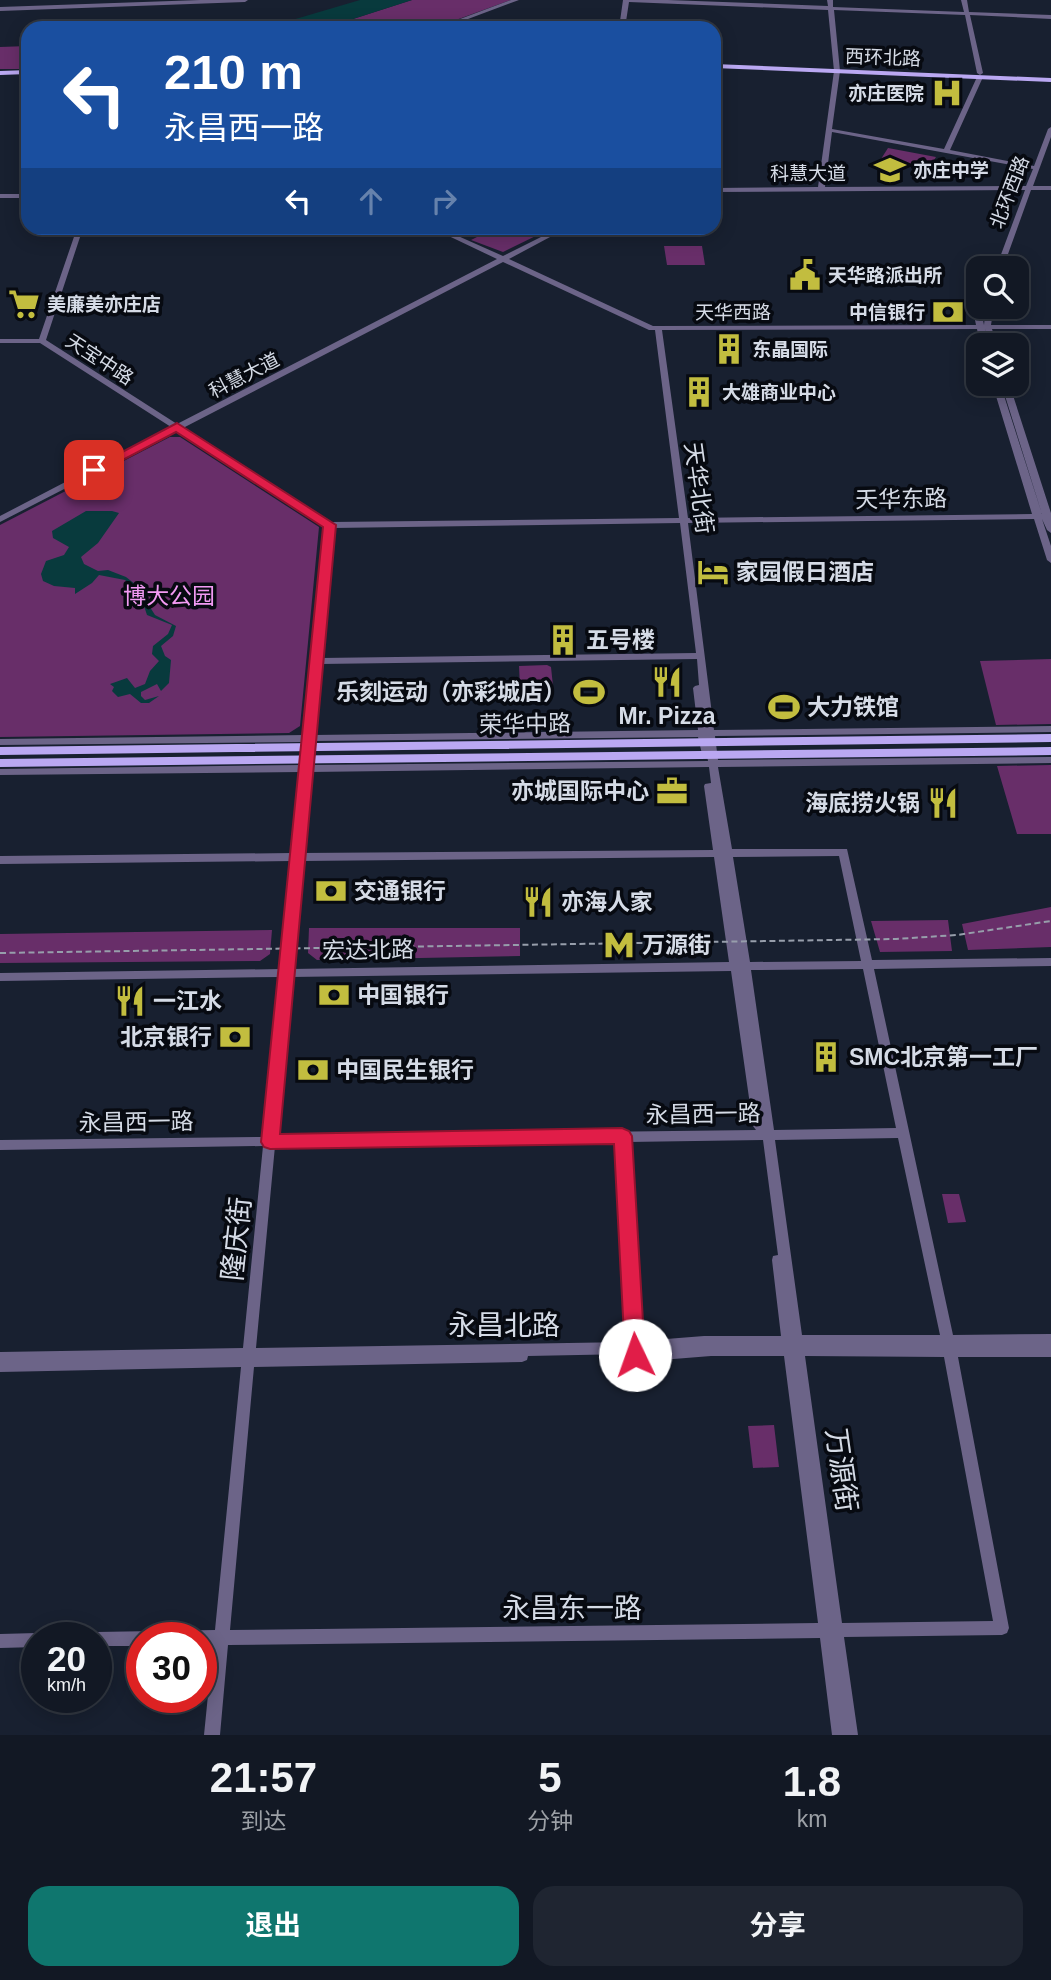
<!DOCTYPE html>
<html lang="zh">
<head>
<meta charset="utf-8">
<style>
	:root { --surface:#121824; --page:#1f2531; --text:#f1f3f6; --muted:#9ca0a6; --line:#313741; --accent:#0f766e }
	body { margin:0; font-family:Arial,"Noto Sans SC",sans-serif; background:var(--page); color:var(--text); height:100vh; display:flex; flex-direction:column; font-size:26px; white-space:nowrap }
	* { box-sizing:border-box; margin:0 }
	p { font-size:23px; color:var(--muted) }
	.icon { flex:none; width:38px; height:38px; fill:none; stroke:currentColor; stroke-width:2; stroke-linecap:round; stroke-linejoin:round }
	.map { position:relative; height:1735px; overflow:hidden }
	.details { display:flex; flex-direction:column; background:var(--surface); flex:1 }
	.details>* { flex:none }
	.hud { position:absolute; left:21px; top:21px; width:700px; height:214px; border-radius:21px; box-shadow:0 4px 18px #0003,0 0 0 2px var(--line); background:#1a4fa0; color:#fff; overflow:hidden }
	.fabs { position:absolute; left:966px; top:256px; display:grid; gap:14px }
	.fabs a { display:grid; place-items:center; width:63px; height:63px; border-radius:14px; background:var(--surface); box-shadow:0 4px 18px #0003,0 0 0 2px var(--line); font-size:35px }
	.speed { position:absolute; left:21px; top:1622px; display:flex; gap:14px; font-size:35px; font-weight:700; text-align:center }
	.speed>* { display:grid; place-content:center; width:91px; height:91px; border-radius:50%; background:var(--surface); box-shadow:0 4px 18px #0003,0 0 0 2px var(--line); line-height:1 }
	.speed small { font-size:18px; font-weight:400 }
	.speed .limit { border:10px solid #d22; background:#fff; color:#111 }
	.pin { position:absolute; display:grid; place-items:center; width:60px; height:60px; color:#fff; margin:-30px; border-radius:14px; box-shadow:0 4px 10px #0006 }
	.me { position:absolute; width:77px; margin:-38px; rotate:357deg; stroke-linejoin:round; filter:drop-shadow(0 0 5px #0008) }
	.turn { display:flex; align-items:center; gap:24px; height:147px; padding:0 28px; font-size:32px }
	.turn .icon { width:91px; height:91px; stroke-width:2.5 }
	.turn b { display:block; font-size:49px; line-height:60px }
	.lanes { display:flex; align-items:center; height:66px; padding:0 28px; background:#0003; justify-content:center; gap:35px; direction:ltr }
	.lanes .off { opacity:.35 }
	.eta { display:flex; justify-content:space-evenly; align-items:center; height:119px; text-align:center }
	.eta b { font-size:42px; font-weight:700; line-height:49px }
	.primary-button { display:flex; gap:14px; margin-top:auto; padding:14px 28px }
	.primary-button a { flex:1; height:80px; border-radius:21px; background:var(--accent); color:#fff; font-size:28px; font-weight:700; line-height:80px; text-align:center }
	.primary-button a+a { background:var(--page); color:var(--text) }
	.map>svg:first-child { display:block }
	.green { fill:#682e69 }
	.water { fill:#083a3d }
	.lines { fill:none; stroke-linecap:round; stroke-linejoin:round }
	.minor { fill:#6c6488; fill-rule:evenodd }
	.major { fill:#baa8f2; fill-rule:evenodd }
	.rail { stroke:#979eab; stroke-width:2; stroke-dasharray:6 3.5; stroke-linecap:butt }
	.route { fill:#e11d48; stroke:#92132f; stroke-width:2 }
	.labels { text-anchor:middle; stroke-width:7; stroke-linejoin:round; paint-order:stroke }
	.far-street-label { font-size:19px; fill:#d5dbe6; stroke:#070a11 }
	.far-poi-label { font-size:19px; font-weight:bold; fill:#d5dbe6; stroke:#070a11; text-anchor:start }
	.street-label { font-size:23px; fill:#d5dbe6; stroke:#070a11 }
	.poi-label { font-size:23px; font-weight:bold; fill:#d5dbe6; stroke:#070a11; text-anchor:start }
	.park-label { font-size:23px; fill:#f29af3; stroke:#070a11 }
	.near-street-label { font-size:28px; fill:#d5dbe6; stroke:#070a11 }
</style>
</head>
<body>
<div class="map">
<svg width="1051" height="1735" viewBox="0 0 1051 1735">
	<rect width="100%" height="100%" fill="#182030"/>
	<path class="green" d="M412,0h99l-77,28h-109z
		M28,46v23h-28v-22z
		M888,148l48,9 -7,11 -48,-9z
		M495,228h57l-49,24 -32,-12z
		M664,246h38l3,19h-38z
		M170,437h10l139,90 -19,199 -11,7 -289,4v-212z
		M1051,659v65l-55,1 -16,-64z
		M547,665l4,2 2,19 -33,1 -1,-21z
		M1051,765v69h-34l-20,-68z
		M1051,907v40l-83,3 -6,-26z
		M948,920l4,31 -72,1 -9,-31z
		M309,928h211v28l-203,4 -9,-7z
		M272,930l-2,24 -10,7 -260,2v-29z
		M942,1194h17l7,28 -18,1z
		M774,1425l5,42 -26,1 -5,-42z"/>
	<path class="water" d="M360,0h52l-87,28h-117l74,-5z
		M86,511h26l7,2 -21,30 -17,14 3,7 14,7 10,-1 18,7 19,15 3,12 7,11 21,11 -3,10 -12,10 4,10 6,4 -2,23 -8,8 -4,-7 -16,8v4l4,4 14,-4 -10,7h-8l-11,-9 -12,3 -6,-6 2,-4 -4,-3 17,-6 8,10 10,-4 5,-13 9,-10 -7,-7 1,-8 15,-12 4,-9 -25,-10 -7,-21 -15,-14 -26,-5 -7,8 -17,11v-6l-21,-2 -11,-5 -2,-7 5,-13 18,-6 5,-8 -16,-9 -1,-7z"/>
	<g class="lines">
		<path class="minor" d="M200,0h48l-3,2 -245,9v-4z
			M511,0h8l-75,28h-8z
			M623,0h45l160,6 -1,-6h6v7l131,5 -3,-12h6l2,12 82,3v4l-81,-4 13,58 -3,2 -3,-2 -12,-58 -131,-5 6,61 -8,58 112,20 33,-72 5,-1 1,1 -33,73 84,16 14,-37 3,-2v10l-18,49h18v4h-20l-28,78h-7l29,-78 -311,2v-4l104,-1 16,-116 -6,-61 -199,-8 -4,26h-6zM832,132l201,37 -7,17 -201,1z
			M0,194h28v4h-28z
			M77,228h6l-37,112 131,84 320,-165 -63,-30 -1,-1h7l63,28 56,-28h7l-1,1 -56,30 144,67 323,-1 -1,-5 4,-2 4,2 1,5 2,-19h8l-3,19h60v4h-59l5,16h-8l-4,-16 3,16h-8l-3,-16 -315,1 26,188 344,-4 -40,-131h8l42,131 -41,-131h8l42,130v20l-4,-3 -5,-11 9,27v17l-4,-3 -13,-41 -346,4 26,207 337,-4v6l-336,4 3,24 333,-3v6l-333,4 14,82h115l25,111 179,-2v8l-177,3 79,366 98,-1v23h-93l51,271 -2,5 -5,2 -158,2 14,98h-26l-12,-97 -592,7 -8,90h-16l9,-90h-12v-7h-59v8h-46v-8h-7l2,-4 5,-2 119,-2 26,-263 -241,5v-20l243,-4 20,-202 -263,4v-10l264,-3 16,-160 -280,4v-8l281,-4 10,-108 -291,3v-8l292,-3 8,-81 -300,3v-6l301,-4 2,-23 -303,3v-6l304,-4 21,-209 -148,-95 -177,91v-6l171,-89 -131,-84h-40v-4h39zM503,262l146,68h6l24,188 -348,4 -148,-94zM680,523l16,130 -375,5 12,-130zM697,659l2,26 -4,1 -2,2 5,42 -384,5 6,-71zM698,737l4,17 5,1 1,6 -397,4 2,-24zM709,767l2,16 -6,1 -1,2 9,64 -411,3 8,-81zM839,856l22,105 -111,1 -17,-105zM714,857l15,105 -437,7 10,-108zM863,969l33,159 -122,2 -23,-160zM731,971l22,155 3,4 -480,6 15,-159zM898,1138l42,197h-138l-27,-195zM763,1140l15,115 -5,1 -1,4 9,76h-77l-63,5 -13,-199zM616,1142l12,200 -372,6 19,-202zM655,1352l1,6 5,2 50,-4h73l34,267 -588,7 24,-263 268,-5 5,-2 1,-4 101,-2 1,3 5,2 5,-2 1,-4zM805,1356l139,1 49,264 -151,2z
			M37,1633l5,2 2,3h-7v9l-37,1v-14z"/>
		<path class="major" d="M714,64l337,14v4l-337,-14z
			M28,70v4l-28,1v-4z
			M1051,734v8l-1051,13v-8z
			M1051,747v8l-1051,12v-8z"/>
		<path class="rail" d="M0,953l896,-14 61,-4 94,-14"/>
	</g>
	<path class="route" d="M177,423l159,102 -56,609 342,-6 7,3 3,5 13,219 -3,6 -7,3 -7,-3 -3,-6 -11,-211 -344,5 -6,-2 -3,-5 62,-615 -147,-95 -78,41h-9l-1,-3z"/>
	<defs>
		<symbol id="hospital-bare" viewBox="-9 -9 18 18"><path d="M-5-5h3v3.5h4V-5h3V5h-3V1.5h-4V5h-3Z" fill="#c2bd3f" stroke="#070a11" stroke-width="2.5" paint-order="stroke"/></symbol>
		<symbol id="school-bare" viewBox="-9 -9 18 18"><path d="M0-5L7-2L0 1L-7-2ZM-4 1L0 2.5L4 1V4Q0 6-4 4Z" fill="#c2bd3f" stroke="#070a11" stroke-width="2.5" paint-order="stroke"/></symbol>
		<symbol id="civic-bare" viewBox="-9 -9 18 18"><path d="M-.6-6.5H3V-4.5H.6V-3L4-1V1h2V6H-6V1h2V-1L-.6-3ZM-1.2 2.5V6h2.4V2.5Z" fill="#c2bd3f" stroke="#070a11" stroke-width="2.5" paint-order="stroke"/></symbol>
		<symbol id="supermarket-bare" viewBox="-9 -9 18 18"><path d="M-6-5.5h2.5l.6 2H6L4.5 2H-2.5L-4.4-4H-6ZM-1.5 3.2a1.3 1.3 0 1 0 .1 0ZM3 3.2a1.3 1.3 0 1 0 .1 0Z" fill="#c2bd3f" stroke="#070a11" stroke-width="2.5" paint-order="stroke"/></symbol>
		<symbol id="bank-bare" viewBox="-9 -9 18 18"><path d="M-6-4H6V4H-6ZM0-2.3a2.3 2.3 0 1 0 0 4.6a2.3 2.3 0 1 0 0-4.6Z" fill="#c2bd3f" stroke="#070a11" stroke-width="2.5" paint-order="stroke"/></symbol>
		<symbol id="building-bare" viewBox="-9 -9 18 18"><path d="M-4-6H4V6H1V3H-1V6H-4ZM-2.5-4.3h1.7v1.8h-1.7ZM.8-4.3h1.7v1.8H.8ZM-2.5-1h1.7V.8h-1.7ZM.8-1h1.7V.8H.8Z" fill="#c2bd3f" stroke="#070a11" stroke-width="2.5" paint-order="stroke"/></symbol>
		<symbol id="hotel-bare" viewBox="-9 -9 18 18"><path d="M-6-4.5h1.5V1H6V5H4.5V3h-9V5H-6ZM-4 0a1.8 1.8 0 1 1 3.6 0ZM.5 0V-2.5h3Q6-2.5 6 0Z" fill="#c2bd3f" stroke="#070a11" stroke-width="2.5" paint-order="stroke"/></symbol>
		<symbol id="restaurant-bare" viewBox="-9 -9 18 18"><path d="M-5-6h1v4h1v-4h1v4h1v-4h1v5L-1.5 .5V6h-2V.5L-5-1ZM5-6V6H3V1.5H1.5Q1.5-4 5-6Z" fill="#c2bd3f" stroke="#070a11" stroke-width="2.5" paint-order="stroke"/></symbol>
		<symbol id="stadium-bare" viewBox="-9 -9 18 18"><path d="M0-5a6.5 5 0 1 0 0 10a6.5 5 0 1 0 0-10ZM-3.5-1.8h7v3.6h-7Z" fill="#c2bd3f" stroke="#070a11" stroke-width="2.5" paint-order="stroke"/></symbol>
		<symbol id="office-bare" viewBox="-9 -9 18 18"><path d="M-6-3h4V-5.5h4V-3h4V5H-6ZM-1-4.5V-3h2v-1.5ZM-6 0V1H6V0Z" fill="#c2bd3f" stroke="#070a11" stroke-width="2.5" paint-order="stroke"/></symbol>
		<symbol id="metro-bare" viewBox="-9 -9 18 18"><path d="M-5.5 5V-5H-3L0 0L3-5H5.5V5H3V-.5L0 4L-3-.5V5Z" fill="#c2bd3f" stroke="#070a11" stroke-width="2.5" paint-order="stroke"/></symbol>
	</defs>
	<g fill-rule="evenodd">
		<use href="#hospital-bare" x="925" y="71" width="44" height="44"/>
		<use href="#school-bare" x="868" y="148" width="44" height="44"/>
		<use href="#civic-bare" x="783" y="253" width="44" height="44"/>
		<use href="#supermarket-bare" x="2" y="282" width="44" height="44"/>
		<use href="#bank-bare" x="926" y="290" width="44" height="44"/>
		<use href="#building-bare" x="707" y="327" width="44" height="44"/>
		<use href="#building-bare" x="677" y="370" width="44" height="44"/>
		<use href="#hotel-bare" x="691" y="550" width="44" height="44"/>
		<use href="#building-bare" x="541" y="618" width="44" height="44"/>
		<use href="#restaurant-bare" x="645" y="660" width="44" height="44"/>
		<use href="#stadium-bare" x="567" y="670" width="44" height="44"/>
		<use href="#stadium-bare" x="762" y="685" width="44" height="44"/>
		<use href="#office-bare" x="650" y="769" width="44" height="44"/>
		<use href="#restaurant-bare" x="921" y="781" width="44" height="44"/>
		<use href="#bank-bare" x="309" y="869" width="44" height="44"/>
		<use href="#restaurant-bare" x="516" y="880" width="44" height="44"/>
		<use href="#metro-bare" x="597" y="923" width="44" height="44"/>
		<use href="#bank-bare" x="312" y="973" width="44" height="44"/>
		<use href="#restaurant-bare" x="108" y="979" width="44" height="44"/>
		<use href="#bank-bare" x="213" y="1015" width="44" height="44"/>
		<use href="#building-bare" x="804" y="1035" width="44" height="44"/>
		<use href="#bank-bare" x="291" y="1048" width="44" height="44"/>
	</g>
	<g class="labels">
		<g class="far-street-label">
			<text transform="translate(883 57) rotate(2)" y="7">西环北路</text>
			<text x="808" y="180">科慧大道</text>
			<text transform="translate(1009 192) rotate(-69)" y="7">北环西路</text>
			<text x="733" y="319">天华西路</text>
			<text transform="translate(100 359) rotate(33)" y="7">天宝中路</text>
			<text transform="translate(244 375) rotate(-27)" y="7">科慧大道</text>
		</g>
		<g class="far-poi-label">
			<text x="924" y="100" text-anchor="end">亦庄医院</text>
			<text x="913" y="177">亦庄中学</text>
			<text x="828" y="282">天华路派出所</text>
			<text x="47" y="311">美廉美亦庄店</text>
			<text x="925" y="319" text-anchor="end">中信银行</text>
			<text x="752" y="356">东晶国际</text>
			<text x="722" y="399">大雄商业中心</text>
		</g>
		<g class="street-label">
			<text transform="translate(699 488) rotate(82)" y="8">天华北街</text>
			<text transform="translate(901 499) rotate(-1)" y="8">天华东路</text>
			<text transform="translate(525 724) rotate(-1)" y="8">荣华中路</text>
			<text transform="translate(368 950) rotate(-1)" y="8">宏达北路</text>
			<text transform="translate(703 1114) rotate(-1)" y="8">永昌西一路</text>
			<text transform="translate(136 1122) rotate(-1)" y="8">永昌西一路</text>
		</g>
		<g class="poi-label">
			<text x="736" y="580">家园假日酒店</text>
			<text x="586" y="648">五号楼</text>
			<text x="566" y="700" text-anchor="end">乐刻运动（亦彩城店）</text>
			<text x="807" y="715">大力铁馆</text>
			<text x="667" y="724" text-anchor="middle">Mr. Pizza</text>
			<text x="649" y="799" text-anchor="end">亦城国际中心</text>
			<text x="920" y="811" text-anchor="end">海底捞火锅</text>
			<text x="354" y="899">交通银行</text>
			<text x="561" y="910">亦海人家</text>
			<text x="642" y="953">万源街</text>
			<text x="357" y="1003">中国银行</text>
			<text x="153" y="1009">一江水</text>
			<text x="212" y="1045" text-anchor="end">北京银行</text>
			<text x="849" y="1065">SMC北京第一工厂</text>
			<text x="336" y="1078">中国民生银行</text>
		</g>
		<g class="park-label">
			<text x="169" y="604">博大公园</text>
		</g>
		<g class="near-street-label">
			<text transform="translate(236 1239) rotate(-84)" y="10">隆庆街</text>
			<text x="504" y="1335">永昌北路</text>
			<text transform="translate(842 1470) rotate(82)" y="10">万源街</text>
			<text x="572" y="1618">永昌东一路</text>
		</g>
	</g>
</svg>
<div class="fabs">
<a><svg class="icon" aria-label="search" viewBox="0 0 24 24"><circle cx="10" cy="10" r="6"/><path d="M15 15l6 6"/></svg></a>
<a><svg class="icon" aria-label="layers" viewBox="0 0 24 24"><path d="M12 4l9 5-9 5-9-5zM3 14l9 5 9-5"/></svg></a>
</div>
<div class="speed"><div>20<small>km/h</small></div><div class="limit">30</div></div>
<div class="pin" style="left:94px;top:470px;background:#d93025"><svg class="icon" aria-label="arrive" viewBox="0 0 24 24"><path d="M6 21V4h12l-3 4 3 4H6"/></svg></div>
<svg class="me" style="left:635px;top:1355px" viewBox="-20 -20 40 40"><circle r="19" fill="#fff"/><path d="M0-13L10 11 0 6-10 11z" fill="#e11d48"/></svg>
<div class="hud">
<div class="turn"><svg class="icon" aria-label="left" viewBox="0 0 24 24"><path d="M17 20v-9H6M10 6l-5 5 5 5"/></svg><div><b>210 m</b>永昌西一路</div></div>
<div class="lanes"><svg class="icon" aria-label="left" viewBox="0 0 24 24"><path d="M17 20v-9H6M10 6l-5 5 5 5"/></svg><svg class="icon off" aria-label="ahead" viewBox="0 0 24 24"><path d="M12 20V5M6 11l6-6 6 6"/></svg><svg class="icon off" aria-label="right" viewBox="0 0 24 24"><path d="M7 20v-9h11M14 6l5 5-5 5"/></svg></div>
</div>
</div>
<section class="details">
<div class="eta">
<div><b>21:57</b><p>到达</p></div>
<div><b>5</b><p>分钟</p></div>
<div><b>1.8</b><p>km</p></div>
</div>
<div class="primary-button"><a>退出</a><a>分享</a></div>
</section>
</body>
</html>
